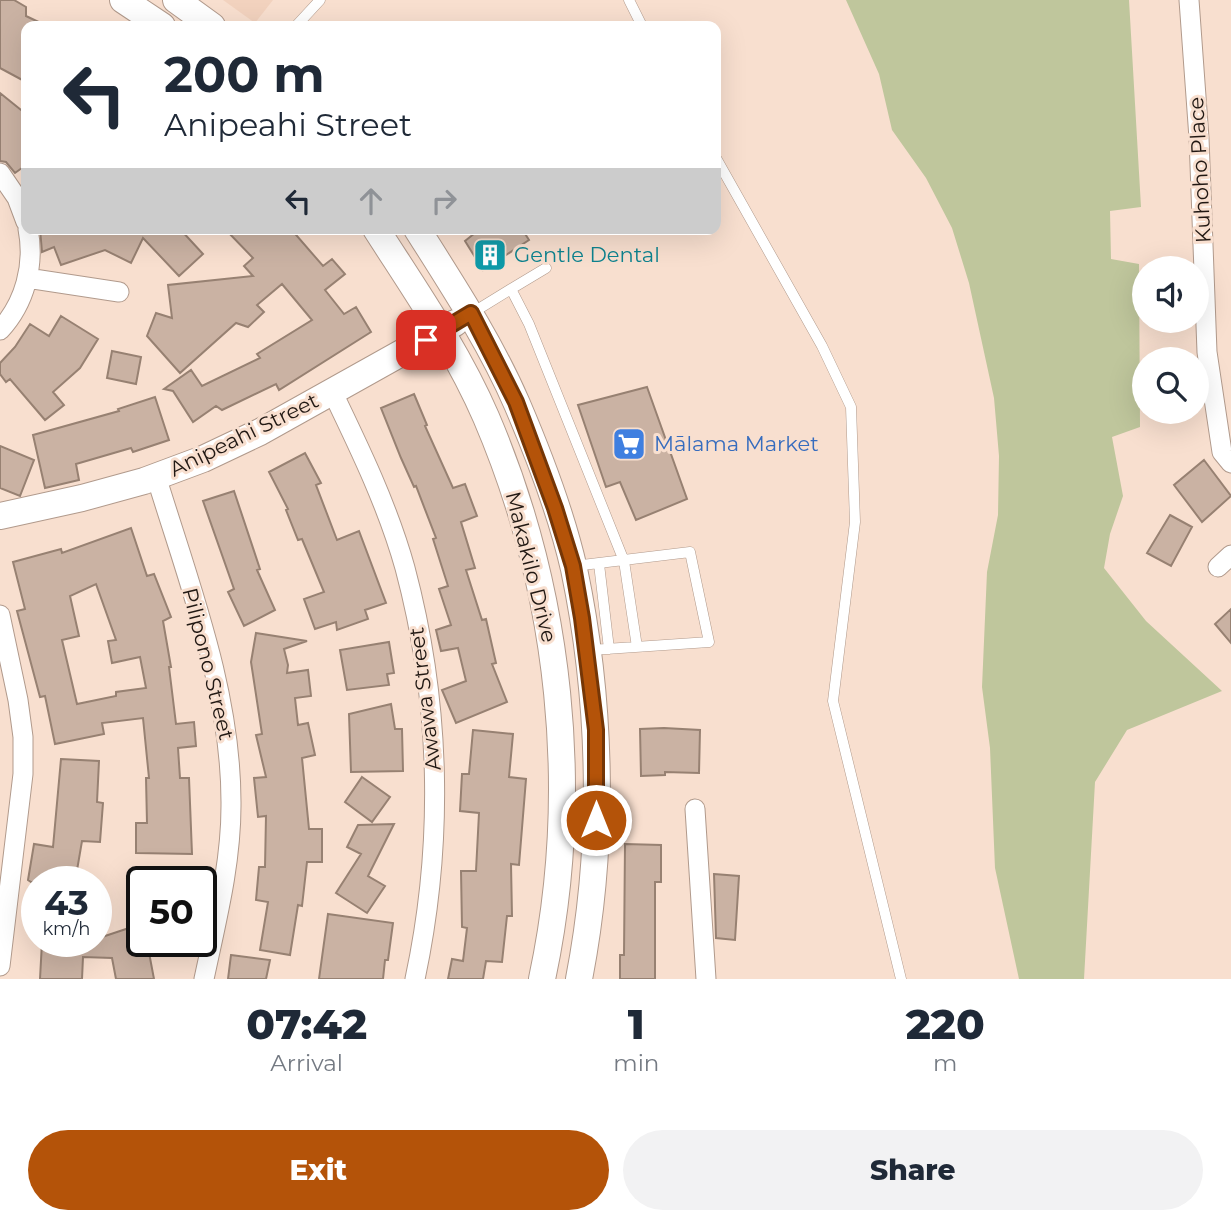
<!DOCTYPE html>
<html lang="en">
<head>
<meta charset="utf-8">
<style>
	:root { --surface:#fff; --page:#f2f2f3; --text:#1f2937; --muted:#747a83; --accent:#b45309 }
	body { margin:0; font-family:Montserrat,sans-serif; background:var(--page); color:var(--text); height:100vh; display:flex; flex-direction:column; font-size:26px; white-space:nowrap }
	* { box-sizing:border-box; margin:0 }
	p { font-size:23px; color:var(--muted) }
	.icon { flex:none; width:38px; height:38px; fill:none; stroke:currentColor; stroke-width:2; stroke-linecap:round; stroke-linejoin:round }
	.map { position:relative; height:979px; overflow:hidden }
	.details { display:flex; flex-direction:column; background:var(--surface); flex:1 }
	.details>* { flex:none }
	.top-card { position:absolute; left:21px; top:21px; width:700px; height:214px; border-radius:14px; box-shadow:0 7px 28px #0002; background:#fff; color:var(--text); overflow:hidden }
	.fabs { position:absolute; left:1132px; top:256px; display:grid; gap:14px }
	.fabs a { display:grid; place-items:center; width:77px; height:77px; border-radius:50%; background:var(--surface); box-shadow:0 7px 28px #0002; font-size:35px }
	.speed { position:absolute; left:21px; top:866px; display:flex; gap:14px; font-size:35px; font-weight:700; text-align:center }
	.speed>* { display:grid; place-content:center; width:91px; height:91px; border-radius:50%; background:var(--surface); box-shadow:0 7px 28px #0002; line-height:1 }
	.speed small { font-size:18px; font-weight:400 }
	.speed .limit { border:4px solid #111; border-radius:10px; background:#fff; color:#111 }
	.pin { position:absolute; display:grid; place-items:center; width:60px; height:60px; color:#fff; margin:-30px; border-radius:14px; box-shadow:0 4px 10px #0006 }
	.me { position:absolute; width:77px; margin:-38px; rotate:0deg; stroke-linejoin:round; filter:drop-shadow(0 0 5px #0008) }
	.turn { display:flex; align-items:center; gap:24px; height:147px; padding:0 28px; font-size:32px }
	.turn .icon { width:91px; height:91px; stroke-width:2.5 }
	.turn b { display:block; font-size:49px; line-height:60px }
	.lanes { display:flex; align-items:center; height:66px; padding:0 28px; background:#0003; justify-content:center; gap:35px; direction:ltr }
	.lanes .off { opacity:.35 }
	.eta { display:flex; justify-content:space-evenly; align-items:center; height:119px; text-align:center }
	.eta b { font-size:42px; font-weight:800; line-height:49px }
	.cta { display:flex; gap:14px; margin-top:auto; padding:14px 28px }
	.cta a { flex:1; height:80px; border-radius:42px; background:var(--accent); color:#fff; font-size:28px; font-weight:800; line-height:80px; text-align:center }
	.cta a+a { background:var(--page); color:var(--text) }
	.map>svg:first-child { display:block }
	.built { fill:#f2d2be }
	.green { fill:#bfc69c }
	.building { fill:#cab2a3; stroke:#978172; stroke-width:2; fill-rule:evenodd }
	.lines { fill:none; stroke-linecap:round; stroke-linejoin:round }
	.lane-casing { stroke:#b19a8c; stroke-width:11 }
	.street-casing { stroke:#b19a8c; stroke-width:21 }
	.secondary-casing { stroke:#b19a8c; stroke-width:28 }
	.lane { stroke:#fff; stroke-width:10 }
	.street { stroke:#fff; stroke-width:19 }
	.secondary { stroke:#fff; stroke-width:26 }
	.route-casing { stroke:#753606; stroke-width:18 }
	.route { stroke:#b45309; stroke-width:12 }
	.labels { text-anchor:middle; stroke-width:6; stroke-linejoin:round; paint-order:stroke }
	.street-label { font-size:21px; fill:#211813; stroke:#f8dfcf }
	.culture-label { font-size:21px; fill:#0d838f; stroke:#f8dfcf; text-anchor:start }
	.shop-label { font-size:21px; fill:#366cbe; stroke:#f8dfcf; text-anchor:start }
</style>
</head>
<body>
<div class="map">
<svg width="1231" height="979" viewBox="0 0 1231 979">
	<rect width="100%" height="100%" fill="#f8dfcf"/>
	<path class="built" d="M223,0h50l-18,23z"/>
	<path class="green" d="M846,0h283l12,207 -31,4 1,48 28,5 1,163 -28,10 11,59 -13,38 -6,34 42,53 76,70 -95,39 -32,52 -11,197h-65l-24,-111 -5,-120 -8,-61 5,-115 11,-57 1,-59 -5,-58 -25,-115 -17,-55 -26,-50 -34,-48 -13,-56z"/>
	<path class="building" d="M0,0h14l12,7v9l21,10h-21v56l-26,-14z
		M0,93l26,21v51l-11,8 -9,-11 -6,-1z
		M40,229h140l23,25 -24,22 -36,-38 -12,25 -26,-13 -44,15 -7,-18 -12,5z
		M225,229h66l32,37 9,-7 13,15 -20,16 19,24 12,-7 15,25 -92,58 -3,-6 -54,26 -6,-4 -23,16 -20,-31 -9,-2 27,-19 11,16 58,-28 -3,-4 55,-34 -30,-36 -25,21 7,7 -16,15 -12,-4 -56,50 -33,-37 9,-23 16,5 -4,-33 85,-9 -9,-10 9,-8z
		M480,229h42l7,11 -46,30 -18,-29z
		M61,316l37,23 -18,29 -27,24 11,13 -19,15 -35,-41 -4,3 -6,-8v-11l15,-16 15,-23 19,12z
		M112,351l29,6 -5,27 -29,-6z
		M647,387l40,112 -51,21 -16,-38 -14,5 -28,-82z
		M414,394l13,31 -2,1 28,62 12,-4 12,32 -16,6 14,46 -9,2 16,50 4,-1 10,44 -4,1 15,38 -51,21 -14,-33 24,-9 -8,-33 -17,3 -5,-21 15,-5 -12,-36 9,-3 -15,-47 3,-1 -20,-52 -2,1 -13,-29 -20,-50z
		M155,397l14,43 -36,12 -2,-4 -55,16 3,16 -34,8 -12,-53 86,-24 -1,-2z
		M0,446l34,14 -14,36 -20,-8z
		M305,453l16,30 -5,2 21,55 22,-9 27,72 -21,7 3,9 -31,11 -1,-8 -21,7 -11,-30 20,-7 -22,-53 -4,1 -12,-30 2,-1 -19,-37z
		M1204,460l27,36 -29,26 -28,-37z
		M234,491l26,78 -3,1 18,40 -31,16 -16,-34 6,-3 -31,-88z
		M1170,515l22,12 -21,39 -24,-13z
		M131,528l16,48 7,-2 17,43 -8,4 8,46h-2l7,57 18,-2 2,24 -18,2 2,30h9l3,76 -56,-1v-30h11l-1,-45h3l-6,-60 -41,5 2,11 -49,10 -10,-48 -5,1 -23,-86 8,-2 -12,-47 48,-13 1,4zM96,584l20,56 -8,1 4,22 28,-6 6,31 -30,4v4l-39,8 -15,-64 17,-4 -9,-40z
		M1231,609v34l-16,-19z
		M256,633l51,8 -23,8 4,16 -1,8 21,-3 3,26 -16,2 3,27 10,-2 7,32 -13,3 7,71h13v33h-15l-5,44 -4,-1 -8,50 -30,-5 8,-48 -12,-2 3,-33h6l1,-51 -8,1 -4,-39 12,-1 -10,-42 6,-1 -11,-72z
		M389,642l5,31 -7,1 2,11 -42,5 -7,-40z
		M391,704l4,25h7l1,42 -52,1 -2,-58z
		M664,728l36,2 -1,43 -34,-1v3l-24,1 -1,-47z
		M473,730l40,4 -4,43 17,2 -7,86 -8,-1 1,52h-5l-5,46 -16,-1 -3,18h-35l4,-20 11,2 4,-33 -5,-1 -1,-56h15l3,-58 -19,-2 2,-37h7z
		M61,759l38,2 -2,41 6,1 -3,39 -18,-1 -7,41h-44l-3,-2 6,-36 19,3z
		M362,777l28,20 -18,25 -27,-20z
		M394,824l-26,52 17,10 -18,27 -31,-20 25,-39 -14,-7 11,-22z
		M625,844l36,1v37h-6v97h-35v-24h4z
		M714,874l25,2 -4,64 -19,-2z
		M142,878v64h5l7,37h-38l-4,-21 -29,-1 -1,22h-42l2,-37h54v-3l36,-12 -5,-48z
		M328,914l65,9 -5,37h-3l-2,19h-64z
		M231,955l39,5 -4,19h-38z"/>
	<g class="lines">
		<defs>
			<path id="lane" d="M629,0l13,26
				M296,26l24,-26
				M716,158l106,188 29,61 4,115 -22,179 68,278
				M511,289l35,-21
				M472,313l39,-24 18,35 95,237 13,86
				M599,564l10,85
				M574,566l116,-14 19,90 -118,8"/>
			<path id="street" d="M1189,0l10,138 8,214 15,100 9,11
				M0,173l17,25 9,24
				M27,278l92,14
				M0,330c25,-27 35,-65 28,-101
				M332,391c28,58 56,116 73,177 36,135 39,275 10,411
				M156,476c33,108 76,217 75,330 0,59 -15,116 -27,173
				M1218,567l13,-12
				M0,615l18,85 5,37v37l-23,192
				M695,809l11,170"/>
			<path id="secondary" d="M123,0l39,26
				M176,0l36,26
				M376,229c39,61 81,121 110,188 75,175 96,375 56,562
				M417,229c36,57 73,113 100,175 21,49 45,112 57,165 28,134 31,276 5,410
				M0,516l82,-18 62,-17 59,-22 57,-27 195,-109"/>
		</defs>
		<use href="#lane" class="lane-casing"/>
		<use href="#street" class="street-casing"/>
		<use href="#secondary" class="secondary-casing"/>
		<use href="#lane" class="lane"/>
		<use href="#street" class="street"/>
		<use href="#secondary" class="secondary"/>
	</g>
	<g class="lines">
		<defs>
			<path id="route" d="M426,340l45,-27 45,89 39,106 18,58 9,52 14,112v90"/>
		</defs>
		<use href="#route" class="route-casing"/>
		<use href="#route" class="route"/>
	</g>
	<defs>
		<symbol id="building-square" viewBox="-11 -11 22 22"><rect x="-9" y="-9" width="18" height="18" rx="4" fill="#0f9aa8" stroke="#f8dfcf"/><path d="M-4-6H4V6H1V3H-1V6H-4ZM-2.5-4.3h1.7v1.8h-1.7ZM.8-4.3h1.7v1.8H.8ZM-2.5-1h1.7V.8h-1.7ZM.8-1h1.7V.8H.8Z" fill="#fff"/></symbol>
		<symbol id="supermarket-square" viewBox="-11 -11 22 22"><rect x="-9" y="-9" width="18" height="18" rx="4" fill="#3f7fe0" stroke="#f8dfcf"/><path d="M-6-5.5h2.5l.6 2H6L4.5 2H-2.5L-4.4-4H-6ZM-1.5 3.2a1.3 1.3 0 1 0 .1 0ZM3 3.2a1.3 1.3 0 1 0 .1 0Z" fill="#fff"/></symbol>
	</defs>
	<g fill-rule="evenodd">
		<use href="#building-square" x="471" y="236" width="38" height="38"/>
		<use href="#supermarket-square" x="610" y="425" width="38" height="38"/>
	</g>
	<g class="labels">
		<g class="street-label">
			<text transform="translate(1200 170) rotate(-93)" y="7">Kuhoho Place</text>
			<text transform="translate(244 435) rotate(-26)" y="7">Anipeahi Street</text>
			<text transform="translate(531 567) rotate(76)" y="7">Makakilo Drive</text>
			<text transform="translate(208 664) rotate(76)" y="7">Pilipono Street</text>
			<text transform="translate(425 699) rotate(-97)" y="7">Awawa Street</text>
		</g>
		<g class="culture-label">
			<text x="514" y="262">Gentle Dental</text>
		</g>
		<g class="shop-label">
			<text x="654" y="451">Mālama Market</text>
		</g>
	</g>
</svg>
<div class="fabs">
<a><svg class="icon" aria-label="sound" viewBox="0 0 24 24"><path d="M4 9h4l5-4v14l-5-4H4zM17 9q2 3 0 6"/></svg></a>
<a><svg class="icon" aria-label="search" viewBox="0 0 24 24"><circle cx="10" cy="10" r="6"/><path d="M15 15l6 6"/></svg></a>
</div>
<div class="speed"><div>43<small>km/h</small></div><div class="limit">50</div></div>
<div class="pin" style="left:426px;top:340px;background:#d93025"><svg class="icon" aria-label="arrive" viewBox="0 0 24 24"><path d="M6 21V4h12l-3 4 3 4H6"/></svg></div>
<svg class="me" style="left:596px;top:820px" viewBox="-20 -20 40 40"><circle r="17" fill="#b45309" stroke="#fff" stroke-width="3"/><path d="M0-11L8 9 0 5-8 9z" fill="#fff"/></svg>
<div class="top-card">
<div class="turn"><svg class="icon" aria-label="left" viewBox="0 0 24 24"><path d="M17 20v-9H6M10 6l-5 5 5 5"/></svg><div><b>200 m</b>Anipeahi Street</div></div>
<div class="lanes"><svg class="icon" aria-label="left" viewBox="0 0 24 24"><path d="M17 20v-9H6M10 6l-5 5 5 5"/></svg><svg class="icon off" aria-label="ahead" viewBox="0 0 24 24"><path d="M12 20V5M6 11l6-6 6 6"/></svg><svg class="icon off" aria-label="right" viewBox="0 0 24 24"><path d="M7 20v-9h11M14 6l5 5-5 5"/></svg></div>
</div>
</div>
<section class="details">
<div class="eta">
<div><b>07:42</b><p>Arrival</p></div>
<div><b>1</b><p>min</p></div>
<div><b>220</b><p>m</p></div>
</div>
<div class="cta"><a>Exit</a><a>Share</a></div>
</section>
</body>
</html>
